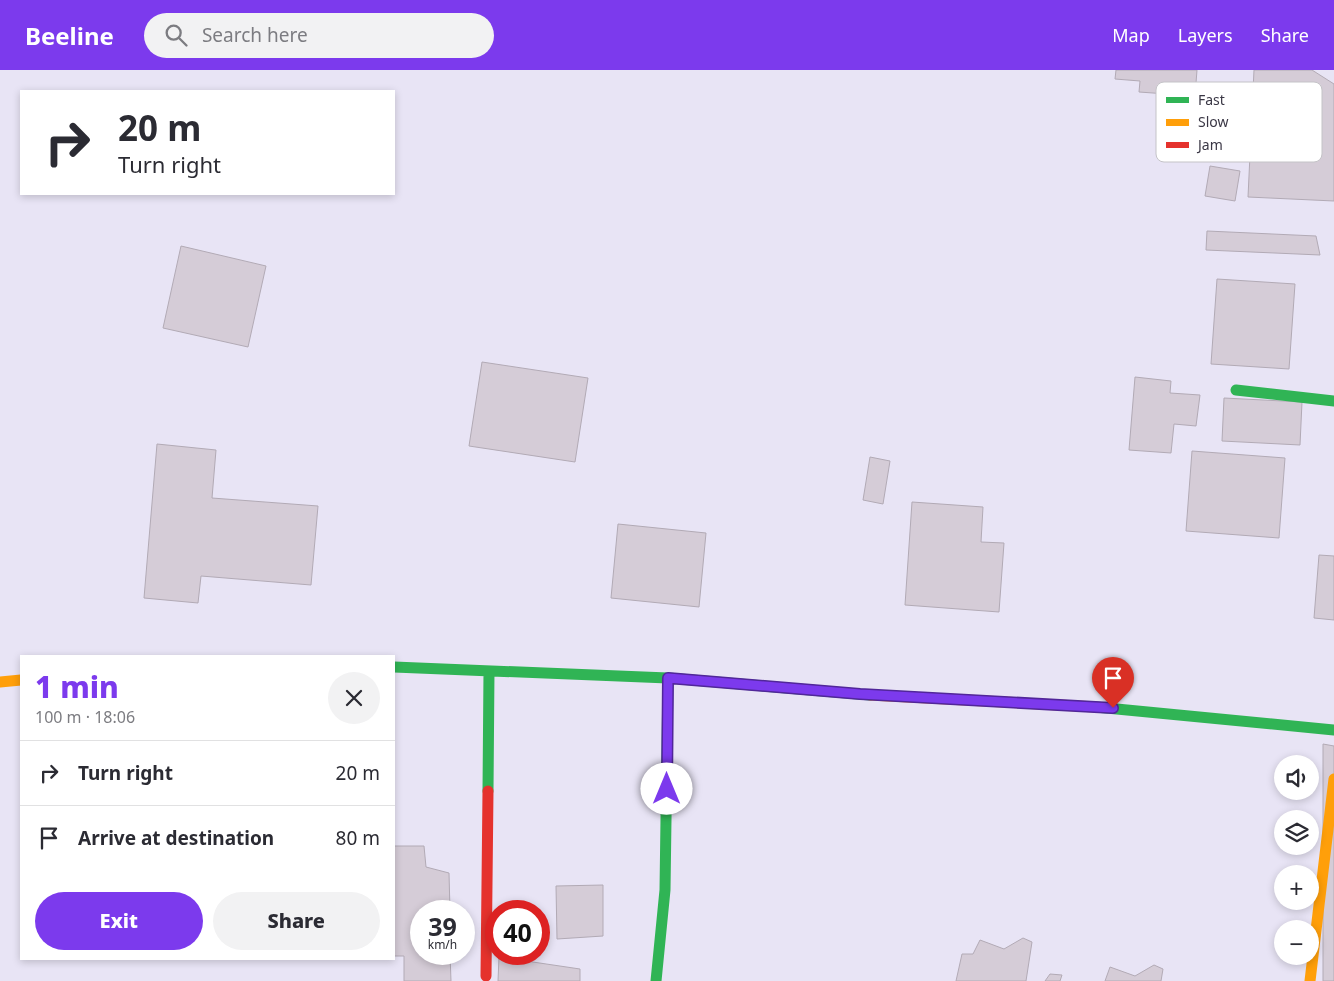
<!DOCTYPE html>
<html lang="en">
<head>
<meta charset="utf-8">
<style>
	:root { --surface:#fff; --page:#f2f2f3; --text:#2b2b33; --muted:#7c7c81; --line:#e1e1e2; --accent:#7c3aed }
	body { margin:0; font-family:"Noto Sans",sans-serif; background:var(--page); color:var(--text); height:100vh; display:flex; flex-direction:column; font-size:19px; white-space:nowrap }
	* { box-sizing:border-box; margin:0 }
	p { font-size:16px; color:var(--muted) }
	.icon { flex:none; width:28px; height:28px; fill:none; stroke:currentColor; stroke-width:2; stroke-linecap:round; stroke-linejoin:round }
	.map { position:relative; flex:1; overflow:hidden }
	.panel { position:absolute; left:20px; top:585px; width:375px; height:305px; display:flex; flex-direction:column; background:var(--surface); border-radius:0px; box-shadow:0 2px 8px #0003 }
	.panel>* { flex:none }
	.hud { position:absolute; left:20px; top:20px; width:375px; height:105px; border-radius:0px; box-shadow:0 2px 8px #0003; background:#fff; color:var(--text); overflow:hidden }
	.controls { position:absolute; left:1274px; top:685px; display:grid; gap:10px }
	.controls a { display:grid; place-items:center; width:45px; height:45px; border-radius:50%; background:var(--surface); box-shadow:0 2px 8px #0003; font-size:25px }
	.speed { position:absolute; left:410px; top:830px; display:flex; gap:10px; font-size:25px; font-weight:700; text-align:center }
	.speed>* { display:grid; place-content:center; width:65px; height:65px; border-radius:50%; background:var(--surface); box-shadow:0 2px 8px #0003; line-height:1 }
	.speed small { font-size:12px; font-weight:400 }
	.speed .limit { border:8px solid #d22; background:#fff; color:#111 }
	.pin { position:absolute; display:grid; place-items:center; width:42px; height:42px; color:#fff; margin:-51px -21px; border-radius:50% 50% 50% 0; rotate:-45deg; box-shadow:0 0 5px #0007 }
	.pin .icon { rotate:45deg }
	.me { position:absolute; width:55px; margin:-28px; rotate:0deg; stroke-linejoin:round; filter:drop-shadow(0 0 4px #0008) }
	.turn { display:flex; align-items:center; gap:18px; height:105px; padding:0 15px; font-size:22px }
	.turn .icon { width:65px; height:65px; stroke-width:2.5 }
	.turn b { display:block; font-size:35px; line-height:42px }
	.round { display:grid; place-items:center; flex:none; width:52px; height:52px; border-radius:26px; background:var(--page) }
	.overview { display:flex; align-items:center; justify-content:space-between; height:85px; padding:0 15px }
	h1 { font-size:30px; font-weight:800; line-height:38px; color:var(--accent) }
	.cta { display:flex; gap:10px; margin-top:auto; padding:10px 15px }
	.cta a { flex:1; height:58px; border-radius:30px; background:var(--accent); color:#fff; font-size:20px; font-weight:800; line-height:58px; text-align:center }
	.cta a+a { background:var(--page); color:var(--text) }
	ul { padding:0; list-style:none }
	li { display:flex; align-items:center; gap:15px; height:65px; padding:0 15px; border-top:1px solid var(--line) }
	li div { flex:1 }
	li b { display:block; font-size:19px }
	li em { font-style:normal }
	header { display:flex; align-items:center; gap:30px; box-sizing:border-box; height:70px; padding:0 25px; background:var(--accent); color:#fff }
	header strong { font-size:24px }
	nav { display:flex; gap:28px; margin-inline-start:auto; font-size:18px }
	.search { width:350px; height:45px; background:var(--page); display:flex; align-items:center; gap:12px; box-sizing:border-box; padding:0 18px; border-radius:28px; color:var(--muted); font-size:19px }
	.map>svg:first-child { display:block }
	.building { fill:#d5ccd7; stroke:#b2aab5 }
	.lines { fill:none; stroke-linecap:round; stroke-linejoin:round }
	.fast { stroke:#30b455; stroke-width:11 }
	.slow { stroke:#ff9f0a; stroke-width:11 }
	.jam { stroke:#e5322d; stroke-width:11 }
	.route-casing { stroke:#51269a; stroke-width:12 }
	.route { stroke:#7c3aed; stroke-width:9 }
	.key { fill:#fff; stroke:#c4c3c7; stroke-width:1 }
	.key-label { font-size:14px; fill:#3a3745 }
</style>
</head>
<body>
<header>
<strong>Beeline</strong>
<div class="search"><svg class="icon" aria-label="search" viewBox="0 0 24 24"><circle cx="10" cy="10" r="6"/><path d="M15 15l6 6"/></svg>Search here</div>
<nav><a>Map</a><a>Layers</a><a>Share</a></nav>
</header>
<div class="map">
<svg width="1334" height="911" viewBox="0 0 1334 911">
	<rect width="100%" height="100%" fill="#e8e4f5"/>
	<path class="building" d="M1116,0h81l-2,26 -56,-4 1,-11 -25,-2z
		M1254,0h58l22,14v117l-86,-4z
		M1210,96l30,5 -5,30 -30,-5z
		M1207,161l109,5 4,19 -114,-5z
		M181,176l85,20 -18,81 -85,-19z
		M1217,209l78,5 -6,85 -78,-5z
		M482,292l106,16 -13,84 -106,-16z
		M1135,307l36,4 -1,12 30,2 -4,31 -22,-2 -3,29 -42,-3z
		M1224,328l78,4 -2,43 -78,-4z
		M157,374l59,6 -4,48 106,8 -7,79 -110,-9 -3,27 -54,-5z
		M1192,381l93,7 -6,80 -93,-7z
		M870,387l20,4 -7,43 -20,-4z
		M912,432l71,5 -2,35 23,1 -5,69 -94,-7z
		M618,454l88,9 -7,74 -88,-9z
		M1319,485l15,1v64l-20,-2z
		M1323,674l11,2v235h-11z
		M394,776h30l2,21 23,6 1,38h-29v43h29l1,27h-47v-25h-10z
		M603,815v51l-46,3 -1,-53z
		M1023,868l9,4 -6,39h-70l6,-27h11l7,-14 24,9z
		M499,887l81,12v12h-82z
		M1154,895l9,4 -2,12h-56l5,-14 25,9z
		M1050,904l12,1 -2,6h-15z"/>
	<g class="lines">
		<path class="fast" d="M1236,320l98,11
			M394,597l274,11 202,17
			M1096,637l238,23
			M488,721l1,-120
			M656,911l9,-91 3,-212"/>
		<path class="slow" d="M0,612l21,-2
			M870,625l226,12
			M1310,911l24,-202"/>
		<path class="jam" d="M486,906l2,-185"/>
	</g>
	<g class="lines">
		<defs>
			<path id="route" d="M667,719l1,-111 192,16 253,14"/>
		</defs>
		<use href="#route" class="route-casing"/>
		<use href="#route" class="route"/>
	</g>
	<rect x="1156" y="12" width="166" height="80" rx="8" class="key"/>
	<rect x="1166" y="27" width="23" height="6" fill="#30b455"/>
	<rect x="1166" y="49" width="23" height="7" fill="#ff9f0a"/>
	<rect x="1166" y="72" width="23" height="6" fill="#e5322d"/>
	<g class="key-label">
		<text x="1198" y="35">Fast</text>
		<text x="1198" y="57">Slow</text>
		<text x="1198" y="80">Jam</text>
	</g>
</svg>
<div class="controls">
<a><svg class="icon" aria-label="sound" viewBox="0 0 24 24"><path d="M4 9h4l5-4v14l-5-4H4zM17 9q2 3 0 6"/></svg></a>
<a><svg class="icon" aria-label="layers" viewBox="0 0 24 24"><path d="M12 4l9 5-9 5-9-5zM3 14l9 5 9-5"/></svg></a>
<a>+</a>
<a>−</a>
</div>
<div class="speed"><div>39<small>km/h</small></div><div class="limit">40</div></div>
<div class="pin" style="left:1113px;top:638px;background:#d93025"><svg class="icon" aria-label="arrive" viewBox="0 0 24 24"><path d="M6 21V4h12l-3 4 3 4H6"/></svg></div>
<svg class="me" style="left:667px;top:719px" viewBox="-20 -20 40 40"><circle r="19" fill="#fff"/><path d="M0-13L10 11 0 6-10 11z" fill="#7c3aed"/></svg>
<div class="hud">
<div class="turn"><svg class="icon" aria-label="right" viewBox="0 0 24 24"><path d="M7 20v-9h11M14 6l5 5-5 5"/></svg><div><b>20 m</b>Turn right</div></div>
</div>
<section class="panel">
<div class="overview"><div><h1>1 min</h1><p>100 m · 18:06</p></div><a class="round"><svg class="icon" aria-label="close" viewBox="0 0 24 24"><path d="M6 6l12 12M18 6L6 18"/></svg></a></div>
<ul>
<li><svg class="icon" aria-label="right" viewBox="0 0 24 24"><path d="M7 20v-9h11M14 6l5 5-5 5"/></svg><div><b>Turn right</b></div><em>20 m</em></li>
<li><svg class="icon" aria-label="arrive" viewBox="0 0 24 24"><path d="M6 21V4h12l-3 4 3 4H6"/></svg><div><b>Arrive at destination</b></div><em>80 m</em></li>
</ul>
<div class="cta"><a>Exit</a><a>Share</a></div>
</section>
</div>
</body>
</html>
